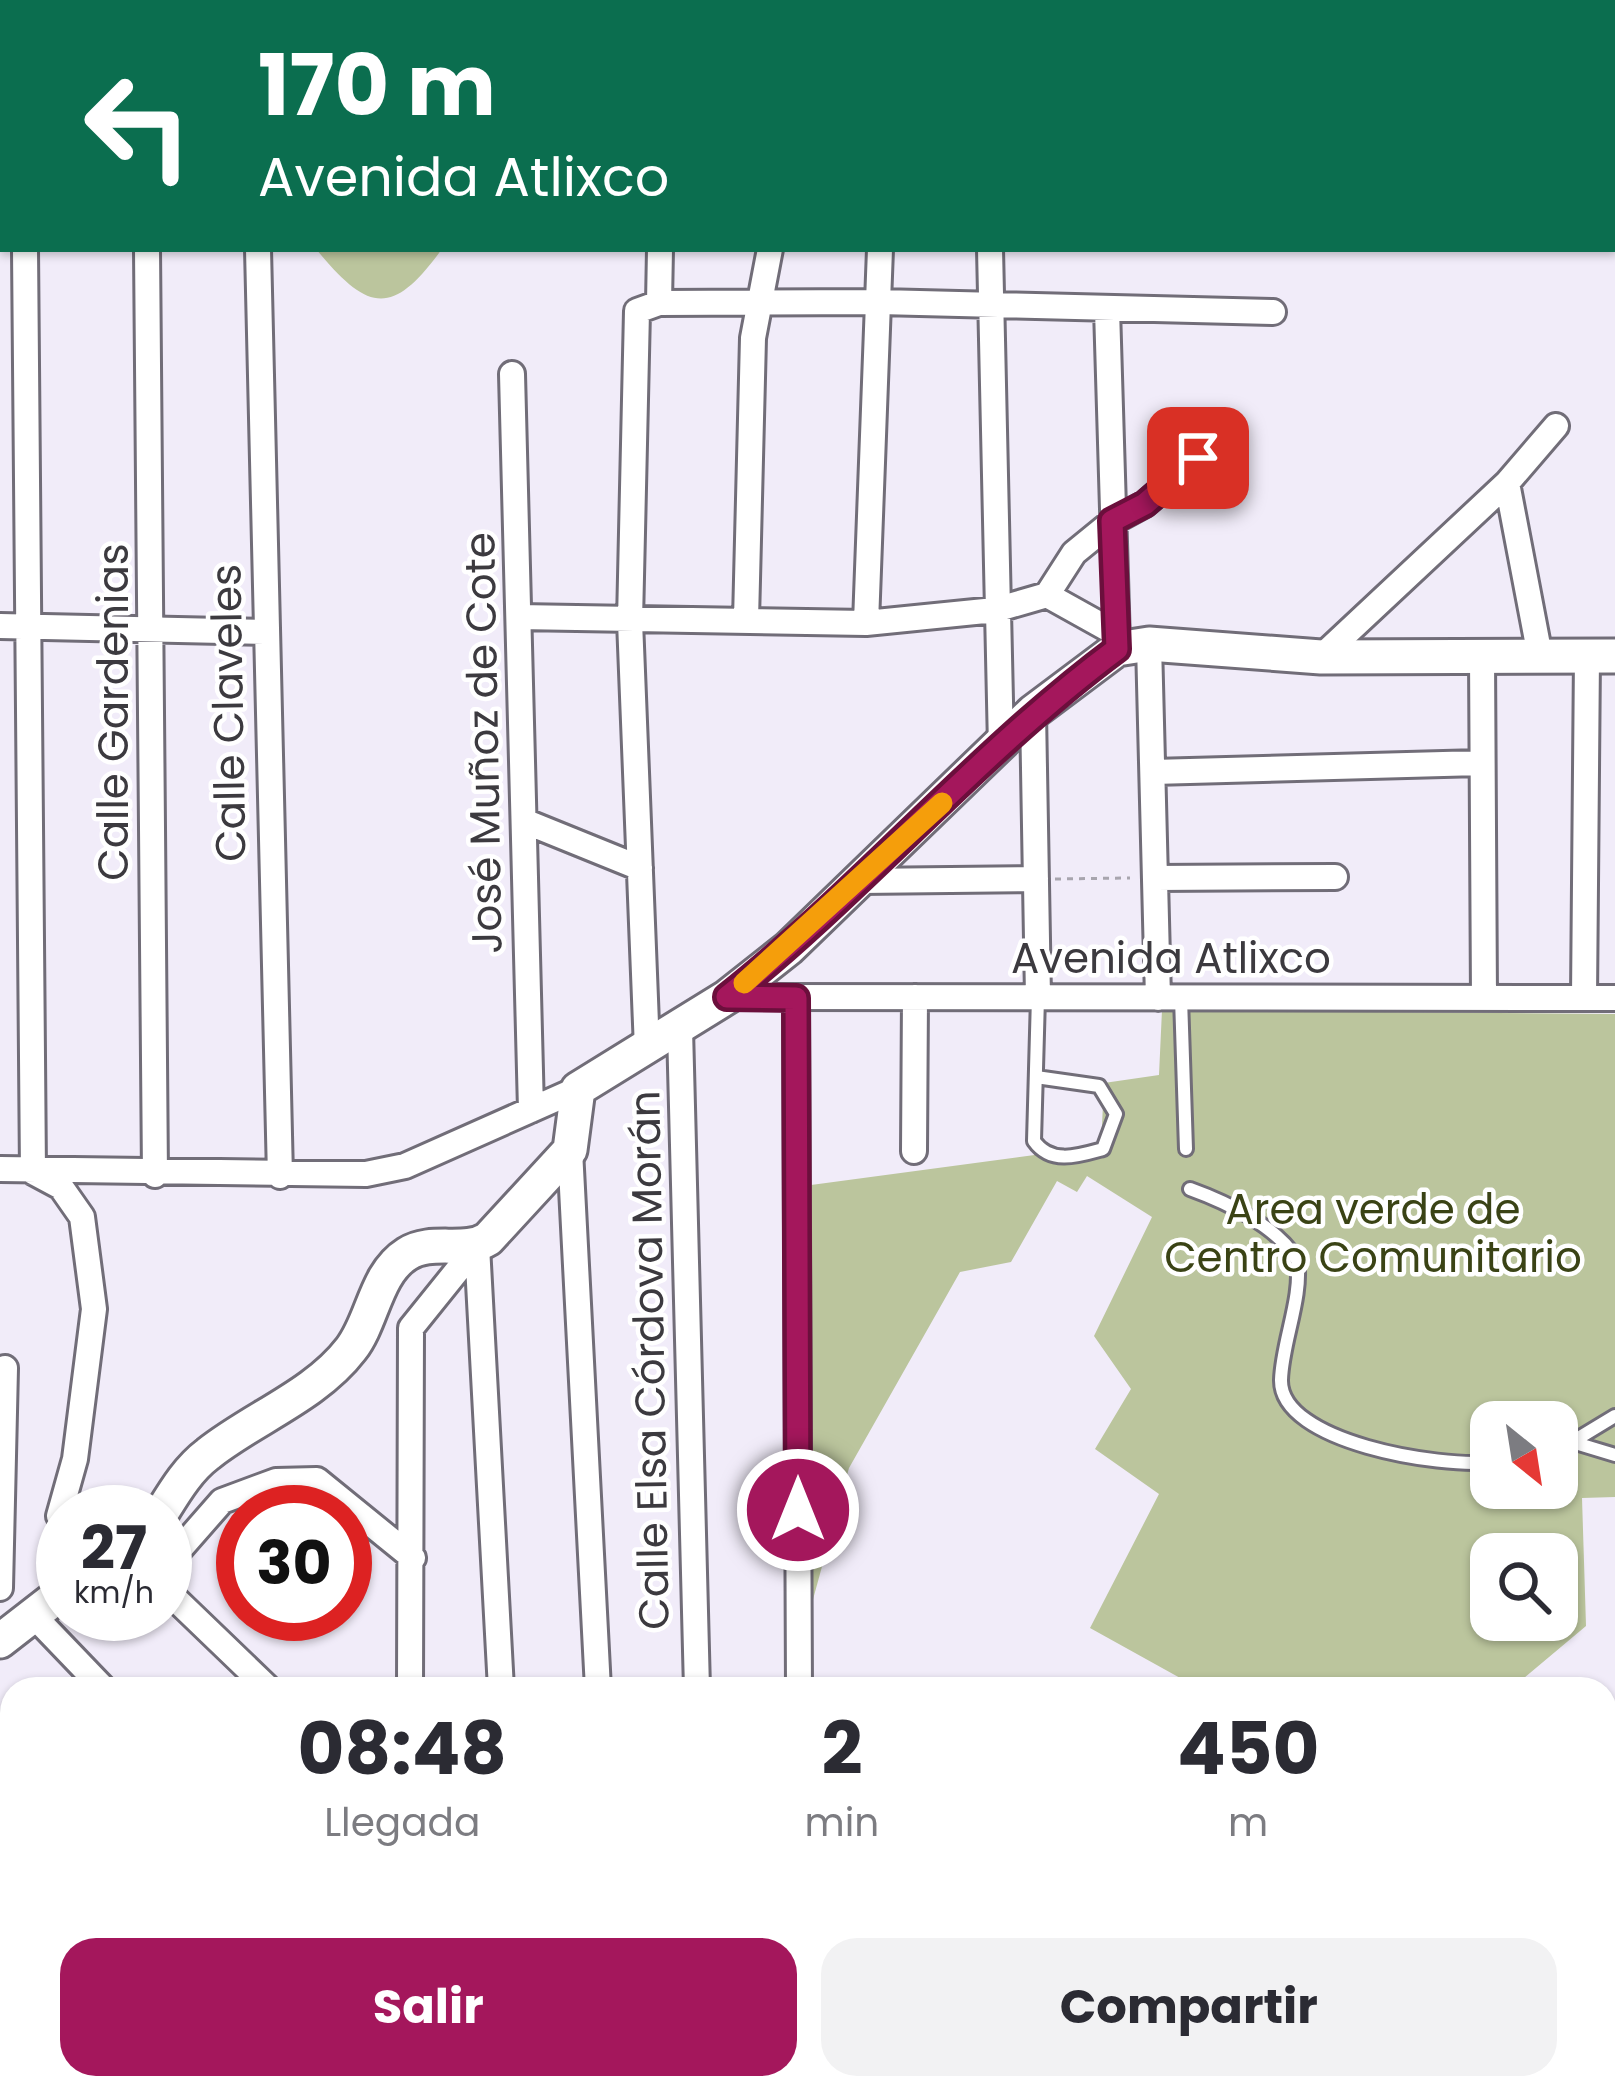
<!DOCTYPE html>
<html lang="es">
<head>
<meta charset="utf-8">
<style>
	:root { --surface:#fff; --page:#f2f2f3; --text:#2b2b33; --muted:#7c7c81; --accent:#a4175c }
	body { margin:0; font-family:Poppins,sans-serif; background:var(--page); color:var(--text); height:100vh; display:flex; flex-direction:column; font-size:45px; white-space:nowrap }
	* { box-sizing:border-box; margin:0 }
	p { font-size:39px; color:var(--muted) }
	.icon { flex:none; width:66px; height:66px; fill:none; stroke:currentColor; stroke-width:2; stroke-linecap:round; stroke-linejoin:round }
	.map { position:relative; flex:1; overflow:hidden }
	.panel { position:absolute; left:0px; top:1677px; width:1617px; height:423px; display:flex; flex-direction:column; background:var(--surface); border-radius:36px 36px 0 0; box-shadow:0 3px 9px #0004 }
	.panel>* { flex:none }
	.guide { position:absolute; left:0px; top:0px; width:1617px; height:252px; box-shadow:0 3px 9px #0004; background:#0b6e4f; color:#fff; overflow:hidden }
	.needle { width:78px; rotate:150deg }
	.buttons { position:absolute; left:1470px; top:1401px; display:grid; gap:24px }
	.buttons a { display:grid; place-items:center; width:108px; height:108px; border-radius:24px; background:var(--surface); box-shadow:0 3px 9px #0004; font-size:60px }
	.speed { position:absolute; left:36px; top:1485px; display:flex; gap:24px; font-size:60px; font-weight:700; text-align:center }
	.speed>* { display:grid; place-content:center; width:156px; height:156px; border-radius:50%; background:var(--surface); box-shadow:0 3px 9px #0004; line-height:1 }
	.speed small { font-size:30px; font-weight:400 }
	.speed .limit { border:18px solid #d22; background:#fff; color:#111 }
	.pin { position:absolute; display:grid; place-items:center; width:102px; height:102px; color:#fff; margin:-51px; border-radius:24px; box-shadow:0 6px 18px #0006 }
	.me { position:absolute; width:132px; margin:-66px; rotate:0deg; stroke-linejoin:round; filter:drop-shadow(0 0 9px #0008) }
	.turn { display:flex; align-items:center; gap:42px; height:252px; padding:0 60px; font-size:54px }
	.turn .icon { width:156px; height:156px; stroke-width:2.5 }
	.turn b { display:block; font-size:84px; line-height:102px }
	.eta { display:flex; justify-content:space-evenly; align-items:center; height:204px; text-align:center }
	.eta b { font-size:72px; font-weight:700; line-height:84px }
	.cta { display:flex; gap:24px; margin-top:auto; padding:24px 60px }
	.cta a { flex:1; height:138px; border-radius:36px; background:var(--accent); color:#fff; font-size:48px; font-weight:700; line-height:138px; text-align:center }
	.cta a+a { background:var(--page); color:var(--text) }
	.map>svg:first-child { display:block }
	.green { fill:#bbc59d; fill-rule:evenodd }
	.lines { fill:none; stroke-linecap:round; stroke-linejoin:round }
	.lane-casing { stroke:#716d78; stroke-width:18 }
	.street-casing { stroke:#716d78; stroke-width:30 }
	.secondary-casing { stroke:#716d78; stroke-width:39 }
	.path { stroke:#a8a5ae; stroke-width:3; stroke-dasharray:6 6; stroke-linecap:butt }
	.lane { stroke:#fff; stroke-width:12 }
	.street { stroke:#fff; stroke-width:24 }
	.secondary { stroke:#fff; stroke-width:33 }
	.route-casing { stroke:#6b0f3c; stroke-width:30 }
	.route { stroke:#a4175c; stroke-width:21 }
	.slow { stroke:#f59e0b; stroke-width:21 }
	.labels { text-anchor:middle; stroke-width:9; stroke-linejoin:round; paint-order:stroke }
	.street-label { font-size:42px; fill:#3c3a3f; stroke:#fff }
	.park-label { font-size:42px; fill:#3a4315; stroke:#fff }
</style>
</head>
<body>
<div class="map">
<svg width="1615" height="2098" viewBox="0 0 1615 2098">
	<rect width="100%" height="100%" fill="#f1ecf9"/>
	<path class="green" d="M123,0h345l1,3h-339z
		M316,249h126c-50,69 -74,63 -126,0z
		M1162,1010l453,4v483l-33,1 4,128 -75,63h-311l-110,-61 69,-134 -64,-45 36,-60 -37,-53 58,-119 -65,-41 -10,16 -20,-11 -46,81 -51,10 -111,196 -40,146 2,-429 290,-39 3,-63 55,-8zM1491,1422h66v66h-66zM1491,1554h66v66h-66z"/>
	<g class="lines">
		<defs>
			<path id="lane" d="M1181,998l5,151
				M1036,1077l63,9 17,28 -13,35c-25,7 -52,16 -69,-8l4,-144
				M1190,1189c36,13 87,37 107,71 6,37 -15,82 -16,120 -1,63 161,88 210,82
				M1572,1442l43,-26
				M1557,1448l15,-6 43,13"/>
			<path id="street" d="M876,0v3
				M987,0v3
				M1303,0v3
				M1407,0l1,3
				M663,3v-3
				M771,3v-3
				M1194,3v-3
				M0,126h3
				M25,249l8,923 28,15 21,30 12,92 -19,150 -16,57
				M147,249l8,926
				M258,249l22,927
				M990,249l11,497
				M659,303l1,-54
				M1107,309l10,333
				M512,374l19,736
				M1507,483l33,173
				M1047,595l27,-42 38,-31 33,-18 79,-68
				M519,617l347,6 129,-13 52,-15 70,39
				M746,620l7,-282 17,-89
				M866,623l14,-374
				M0,626l264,6
				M1149,644l9,354
				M1321,657l186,-174 49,-57
				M1482,657l2,341
				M1033,712l5,285
				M1153,772l327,-9
				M524,821l116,47
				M1155,878l180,-1
				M860,881l176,-2
				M727,997l888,1
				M796,997l3,692
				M1584,998l3,-342
				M680,1029l17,660
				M647,1049l-17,-428 7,-310 22,-8 221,-1 393,10
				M570,1150l28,539
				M914,1151l1,-154
				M0,1169l366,5 39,-8 173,-77
				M477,1246l24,443
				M165,1566l57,-65 54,-20 41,-1 96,78
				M0,1588l5,-220
				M165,1589l104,100
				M33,1615l71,74
				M410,1689l1,-361 66,-82
				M0,1756l12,13
				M0,1945l12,12
				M139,2088l4,10
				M645,2088v10
				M957,2088v10
				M1134,2088v10
				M1313,2088l1,10
				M1501,2088v10
				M497,2098v-10
				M768,2098v-10"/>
			<path id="secondary" d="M162,1512c13,-21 26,-43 46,-58 45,-36 107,-58 143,-105 22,-28 24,-75 56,-95 25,-16 57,0 81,-15l82,-89 8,-61 149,-92 62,-49 244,-236 84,-63 32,-5 172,13 294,-1
				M0,1641l63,-49"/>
		</defs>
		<use href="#lane" class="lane-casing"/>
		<use href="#street" class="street-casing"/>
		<use href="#secondary" class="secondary-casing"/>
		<path class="path" d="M1055,879l75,-1
			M0,2089l52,7 65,-7"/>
		<use href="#lane" class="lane"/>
		<use href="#street" class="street"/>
		<use href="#secondary" class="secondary"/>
	</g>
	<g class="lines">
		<defs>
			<path id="route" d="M798,1510l-2,-512 -69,-1c137,-109 250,-244 390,-348l-5,-128 33,-17 53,-46"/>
		</defs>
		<use href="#route" class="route-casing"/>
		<use href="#route" class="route"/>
		<path class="slow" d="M744,983l198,-180"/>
	</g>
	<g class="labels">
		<g class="street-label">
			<text transform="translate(113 712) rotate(-90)" y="15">Calle Gardenias</text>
			<text transform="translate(228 713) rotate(-91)" y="15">Calle Claveles</text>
			<text transform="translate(483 743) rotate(-91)" y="15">José Muñoz de Cote</text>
			<text x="1171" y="973">Avenida Atlixco</text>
			<text transform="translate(649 1360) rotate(-91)" y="15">Calle Elsa Córdova Morán</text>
		</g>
		<g class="park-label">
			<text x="1373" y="1224">Area verde de<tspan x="1373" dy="48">Centro Comunitario</tspan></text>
		</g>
	</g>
</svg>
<div class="buttons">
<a><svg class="needle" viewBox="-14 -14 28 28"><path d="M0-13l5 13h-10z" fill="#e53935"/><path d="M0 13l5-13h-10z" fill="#7c7c81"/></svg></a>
<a><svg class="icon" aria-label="search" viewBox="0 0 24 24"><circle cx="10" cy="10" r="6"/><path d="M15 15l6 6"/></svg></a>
</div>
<div class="speed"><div>27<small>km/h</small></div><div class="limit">30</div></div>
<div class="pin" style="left:1198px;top:458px;background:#d93025"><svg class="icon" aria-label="arrive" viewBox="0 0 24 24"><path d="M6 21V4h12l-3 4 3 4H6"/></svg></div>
<svg class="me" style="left:798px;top:1510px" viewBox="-20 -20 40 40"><circle r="17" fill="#a4175c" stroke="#fff" stroke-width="3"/><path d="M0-11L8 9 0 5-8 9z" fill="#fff"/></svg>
<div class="guide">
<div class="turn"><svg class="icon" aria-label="left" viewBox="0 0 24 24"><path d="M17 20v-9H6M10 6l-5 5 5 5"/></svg><div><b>170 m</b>Avenida Atlixco</div></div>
</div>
<section class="panel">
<div class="eta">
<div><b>08:48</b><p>Llegada</p></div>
<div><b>2</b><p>min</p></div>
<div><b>450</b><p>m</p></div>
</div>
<div class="cta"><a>Salir</a><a>Compartir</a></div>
</section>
</div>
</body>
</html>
